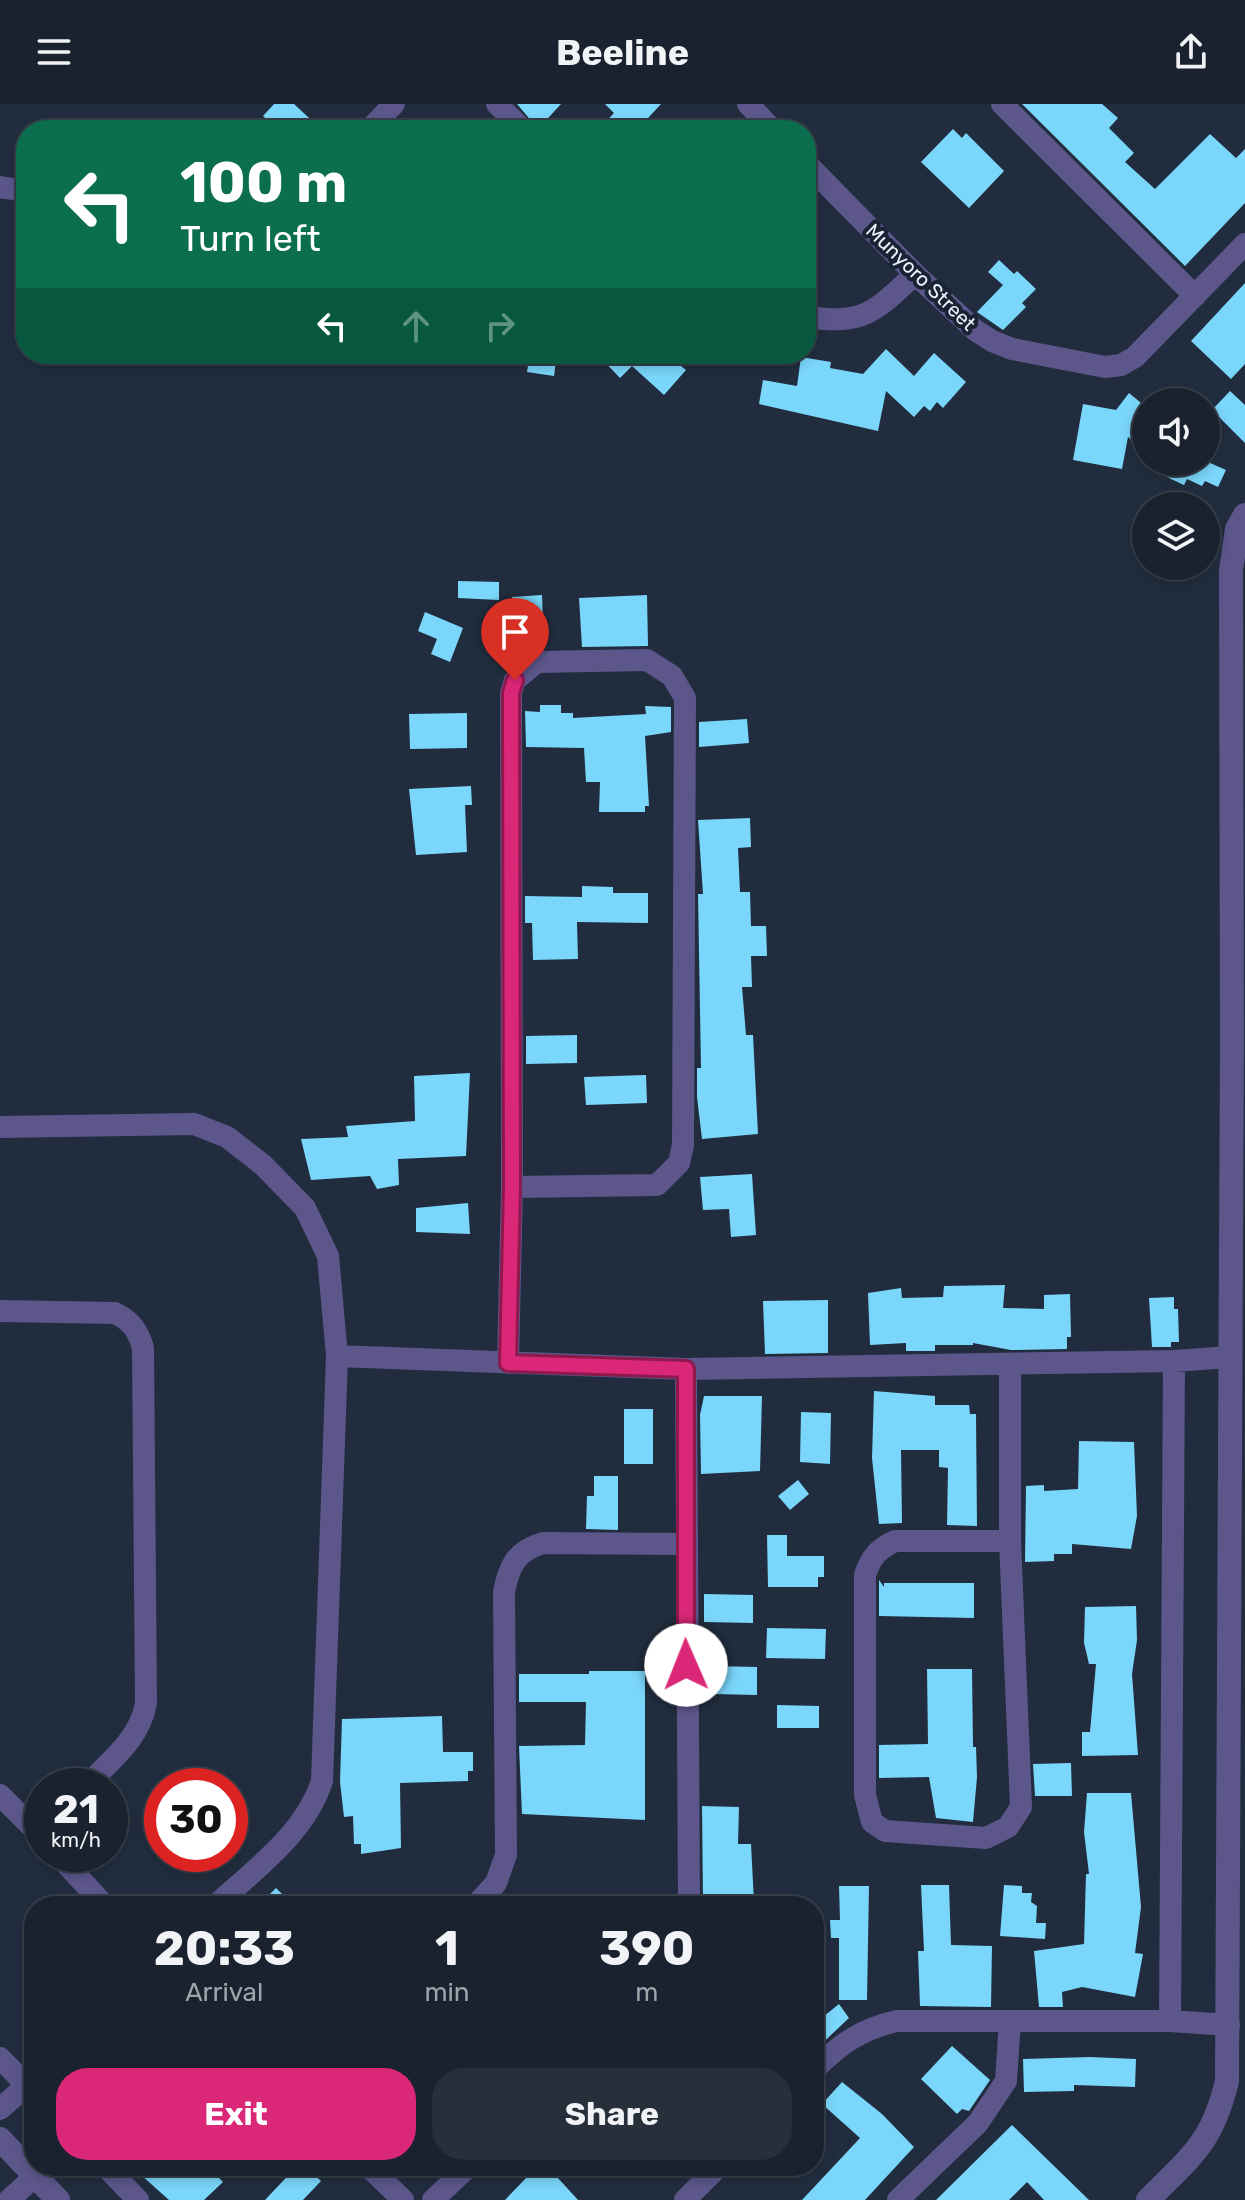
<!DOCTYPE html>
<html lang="en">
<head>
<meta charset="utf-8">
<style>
	:root { --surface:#19222e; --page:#262f3a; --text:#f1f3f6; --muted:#9fa4aa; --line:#373f4a; --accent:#db2777 }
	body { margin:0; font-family:Rubik,sans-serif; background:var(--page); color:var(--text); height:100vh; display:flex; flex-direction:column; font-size:30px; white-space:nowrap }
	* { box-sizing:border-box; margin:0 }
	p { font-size:26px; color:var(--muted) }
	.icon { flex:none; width:44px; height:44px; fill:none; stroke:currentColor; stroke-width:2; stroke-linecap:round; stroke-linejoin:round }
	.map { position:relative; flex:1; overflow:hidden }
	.drawer { position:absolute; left:24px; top:1792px; width:800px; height:280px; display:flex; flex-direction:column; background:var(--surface); border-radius:32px; box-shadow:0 4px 12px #0003,0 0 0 2px var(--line) }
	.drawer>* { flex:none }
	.top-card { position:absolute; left:16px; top:16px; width:800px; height:244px; border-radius:32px; box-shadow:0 4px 12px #0003,0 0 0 2px var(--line); background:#0b6e4f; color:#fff; overflow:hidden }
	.buttons { position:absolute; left:1132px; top:284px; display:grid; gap:16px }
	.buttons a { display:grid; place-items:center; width:88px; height:88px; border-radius:50%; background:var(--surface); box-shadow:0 4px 12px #0003,0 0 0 2px var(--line); font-size:40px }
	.speed { position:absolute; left:24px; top:1664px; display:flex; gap:16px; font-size:40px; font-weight:700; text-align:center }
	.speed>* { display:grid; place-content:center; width:104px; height:104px; border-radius:50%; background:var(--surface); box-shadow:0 4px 12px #0003,0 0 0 2px var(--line); line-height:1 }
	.speed small { font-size:20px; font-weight:400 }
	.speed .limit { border:12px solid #d22; background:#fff; color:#111 }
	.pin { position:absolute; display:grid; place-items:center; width:68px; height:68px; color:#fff; margin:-82px -34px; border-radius:50% 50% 50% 0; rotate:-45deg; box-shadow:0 0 8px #0007 }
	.pin .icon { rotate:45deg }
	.me { position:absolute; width:88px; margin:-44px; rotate:359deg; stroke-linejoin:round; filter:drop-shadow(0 0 6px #0008) }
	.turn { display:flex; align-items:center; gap:28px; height:168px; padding:0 32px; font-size:36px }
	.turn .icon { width:104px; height:104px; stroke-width:2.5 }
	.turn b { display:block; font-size:56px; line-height:68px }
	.lanes { display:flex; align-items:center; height:76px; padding:0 32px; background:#0003; justify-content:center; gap:40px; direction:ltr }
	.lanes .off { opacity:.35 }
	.eta { display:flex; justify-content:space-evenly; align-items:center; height:136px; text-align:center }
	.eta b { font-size:48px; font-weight:700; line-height:56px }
	.primary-button { display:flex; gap:16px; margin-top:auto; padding:16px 32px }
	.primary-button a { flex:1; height:92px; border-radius:32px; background:var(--accent); color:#fff; font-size:32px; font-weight:700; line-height:92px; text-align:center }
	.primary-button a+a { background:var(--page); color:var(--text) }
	header { display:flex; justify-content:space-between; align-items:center; height:104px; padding:0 32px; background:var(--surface); font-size:36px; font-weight:700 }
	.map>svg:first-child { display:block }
	.building { fill:#7ad6fa }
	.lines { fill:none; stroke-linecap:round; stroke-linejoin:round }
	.minor { stroke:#5c568b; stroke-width:22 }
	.tertiary { stroke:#5c568b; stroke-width:24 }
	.route-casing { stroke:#8e194d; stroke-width:20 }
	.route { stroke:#db2777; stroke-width:14 }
	.labels { text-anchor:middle; stroke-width:8; stroke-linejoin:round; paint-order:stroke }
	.street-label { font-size:20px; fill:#eaf2fd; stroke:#182333 }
</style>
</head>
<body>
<header><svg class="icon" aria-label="menu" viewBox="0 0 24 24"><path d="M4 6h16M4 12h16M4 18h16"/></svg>Beeline<svg class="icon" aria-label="share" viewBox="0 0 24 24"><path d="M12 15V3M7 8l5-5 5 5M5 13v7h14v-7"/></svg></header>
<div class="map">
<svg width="1245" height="2096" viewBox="0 0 1245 2096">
	<rect width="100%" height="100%" fill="#212d3e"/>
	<path class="building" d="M274,0h20l28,26h-44l-15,-14z
		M517,0h44l-23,25z
		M605,0h56l-24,26h-39l16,-17z
		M1022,0h80l16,14 -9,10 25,25 -9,9 30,27 55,-55 26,24 9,-9v54l-60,63z
		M953,25l9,9 4,-5 38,38 -35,37 -48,-46z
		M999,156l15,14 3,-3 19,18 -14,14 4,4 -23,23 -26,-18 26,-27 -15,-13z
		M1245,179v81l-14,15 -40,-38z
		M886,245l28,27 20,-23 32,29 -23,26 -6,-6 -7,9 -6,-5 -10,11 -28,-26 -8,40 -119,-27 4,-24 34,6 4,-29 30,5 -1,6 33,6z
		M530,250h27l-3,22 -27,-4z
		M597,250h95l-11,12 5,4 -22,25 -32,-29 -12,12z
		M1230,287l15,14v38l-33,-33z
		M1129,289l17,14v45l-18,-15 -6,32 -49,-9 10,-56 33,6z
		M1150,358h58l18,8 -8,17 -13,-6 -3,5 -15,-7 -3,6 -26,-12 3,-6z
		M458,477l41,1v18l-41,-2z
		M542,491l2,53 -29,4 -3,-55z
		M647,491l1,51 -66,1 -3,-49z
		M425,508l38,16 -13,34 -19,-8 6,-15 -19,-8z
		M540,601h21v8h12v5l73,-4 -1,-8 26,1v25l-26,4 4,70h-4v6h-46l1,-30h-14l-2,-34 -58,-1 -1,-36 15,1z
		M467,609v35l-57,1 -1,-35z
		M747,615l2,24 -50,4v-25z
		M471,682l1,19h-7l2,47 -51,3 -7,-66z
		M750,714l1,29 -13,1 2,44h10l1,34h15l1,30h-16l1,31h-10l4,48h7l5,99 -56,5 -5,-42v-29h4l-3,-174h5l-5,-74z
		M582,782l31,1v6h35v30l-71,-1 1,37 -45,1 -1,-37h-7v-27l57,1z
		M577,931v28l-51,1v-28z
		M470,969l-4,83 -68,3 1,26 -22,4 -7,-13 -59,4 -10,-41 47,-2 -2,-11 69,-5 -1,-45z
		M646,971l1,28 -61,2 -2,-28z
		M752,1070l4,61 -25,2 -2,-28 -26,1 -3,-33z
		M468,1099l2,31 -54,-2v-24z
		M1005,1181l-2,23 41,1v-14l26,-1 1,43h-4v12l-56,1 -38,-7v2h-38v6h-29v-8l-36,2 -2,-52 33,-5 1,10 41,-1 1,-11z
		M1174,1193v12h4l1,33h-8v5h-19l-3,-49z
		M828,1196v53l-63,1 -2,-53z
		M874,1287l61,5v9h34l1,9h6l1,112 -30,-1 1,-57 -9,-1v-17h-38l1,73 -23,1 -7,-66z
		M704,1292h58l-2,75 -59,3 -1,-59z
		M624,1305h29v55h-29z
		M801,1308l30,1 -1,51 -30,-2z
		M1079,1337l55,1 3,74 -6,33 -59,-5v10h-18v7l-29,1 1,-76 18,-1v6l34,-2z
		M594,1372h24v54l-32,-1 1,-33h7z
		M798,1376l11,14 -19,16 -12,-14z
		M767,1431h20v21h37v21h-6v10h-50z
		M879,1476l5,7v-4h90v35l-95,-2z
		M704,1490l49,1v28l-49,-1z
		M1136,1502l1,34 -5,34 6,81 -56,1v-24h8l6,-68h-7l-5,-21 1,-36z
		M767,1524l59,1 -1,30 -59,-1z
		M713,1562l44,1v28l-44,-1z
		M927,1565h45l1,78h3l1,30 -4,45 -37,-4 -7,-41 -50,1v-33l49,-1z
		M589,1567h56v149l-123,-6 -3,-68 66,-1 1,-43h-67v-28h70z
		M777,1601l42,1v22h-42z
		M442,1612l1,36h30v19h-5v10l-68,2 1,65 -40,6v-10h-7l-1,-28 -9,1 -4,-35 2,-63z
		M1071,1659l1,33h-37l-2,-32z
		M1087,1689h44l10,114 -6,46 8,1 -8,43 -53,-10 -20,5 1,15h-24l-5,-56 50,-7 2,-70h3l-5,-42z
		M702,1702l37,1 -1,37h13l3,58h-51z
		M921,1781h28l2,60 41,1 -1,61 -71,-1 -2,-55h6z
		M1004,1781l18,1v7h10l-1,9 6,4 -1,17h10l-1,16 -45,-3z
		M839,1782h30l-2,114h-28v-62h-8l-1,-18h10z
		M276,1784l18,18h-36z
		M839,1900l10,14 -35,33v-27z
		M952,1942l38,34 -21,31 -7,-2 -5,5 -36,-35z
		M1090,1953l46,2 -1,28 -61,-2v6l-50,1 -1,-33z
		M842,1978l40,32 32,33 -49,53h-63l58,-62 -38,-34z
		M1012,2021l77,75h-45l-17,-18 -18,18h-73z
		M131,2062h76l16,16 -19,18h-35z
		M297,2062h8l16,15 -18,19h-38z
		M513,2062h34l31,34h-73l21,-22z"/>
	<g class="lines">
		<path class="minor" d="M497,0l26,26
			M748,0l25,26
			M1002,0l193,192
			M369,26l25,-26
			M806,59l109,111 60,56 17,11 20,8 93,18 16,-2 14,-8 110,-113
			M0,83l26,4
			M806,213c58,8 69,-5 109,-43
			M0,1023l194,-3 33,13 36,28 42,43 23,48 9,100 349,13 488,-8 56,-4
			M0,1207l115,2c16,8 23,17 28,35l3,355c-6,36 -36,58 -60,83
			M508,1259l4,-176 -1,-494 4,-13 22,-18 110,-2 25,16 13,22 -2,447 -4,18 -22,22 -145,2
			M686,1265l3,537
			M1010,1437h-115c-17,8 -24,16 -30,34v220l7,27 13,9 101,7 22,-11 13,-20 -11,-266v-177
			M0,1691l42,42
			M57,1750l48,52
			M215,1802c40,-37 90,-72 107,-125l15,-425
			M475,1802l21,-23 10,-28 -2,-263c5,-26 12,-41 39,-49l142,1
			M1170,1917l4,-660
			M0,1954l34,35
			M814,1966c26,-26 47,-41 83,-49h273l59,4
			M0,2005l34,-30
			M105,2062l33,34
			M368,2062l35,34
			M9,2096l26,-24
			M433,2096l36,-34
			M685,2096l34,-34
			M898,2096l80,-77 28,-42 4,-60"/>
		<path class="tertiary" d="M0,2035l58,61
			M1148,2096c43,-44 64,-56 79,-119l5,-1039 -1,-472 6,-41 8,-14"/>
	</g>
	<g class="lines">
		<defs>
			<path id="route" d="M515,576l-4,13 1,494 -4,176 178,6v296"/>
		</defs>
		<use href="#route" class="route-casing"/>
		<use href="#route" class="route"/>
	</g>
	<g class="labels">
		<g class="street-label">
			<text transform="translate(921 173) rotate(44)" y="7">Munyoro Street</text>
		</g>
	</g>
</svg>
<div class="buttons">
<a><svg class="icon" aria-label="sound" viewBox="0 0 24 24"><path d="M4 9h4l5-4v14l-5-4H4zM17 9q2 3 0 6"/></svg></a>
<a><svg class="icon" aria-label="layers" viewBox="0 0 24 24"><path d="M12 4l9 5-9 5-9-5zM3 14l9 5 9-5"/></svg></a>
</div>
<div class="speed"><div>21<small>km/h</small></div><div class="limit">30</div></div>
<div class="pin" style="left:515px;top:576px;background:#d93025"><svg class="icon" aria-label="arrive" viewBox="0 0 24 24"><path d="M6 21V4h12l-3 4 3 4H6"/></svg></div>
<svg class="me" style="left:686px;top:1561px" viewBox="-20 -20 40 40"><circle r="19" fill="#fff"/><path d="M0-13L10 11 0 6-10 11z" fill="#db2777"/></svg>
<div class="top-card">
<div class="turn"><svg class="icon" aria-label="left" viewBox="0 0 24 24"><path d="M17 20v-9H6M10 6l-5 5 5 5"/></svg><div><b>100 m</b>Turn left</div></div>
<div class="lanes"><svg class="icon" aria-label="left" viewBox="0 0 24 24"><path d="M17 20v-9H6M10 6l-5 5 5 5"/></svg><svg class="icon off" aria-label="ahead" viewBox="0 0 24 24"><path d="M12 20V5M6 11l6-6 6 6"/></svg><svg class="icon off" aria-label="right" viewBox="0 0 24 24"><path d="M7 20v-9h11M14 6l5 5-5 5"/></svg></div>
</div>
<section class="drawer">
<div class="eta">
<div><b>20:33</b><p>Arrival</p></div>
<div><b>1</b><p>min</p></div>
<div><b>390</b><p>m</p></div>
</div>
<div class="primary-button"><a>Exit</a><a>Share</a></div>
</section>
</div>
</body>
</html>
